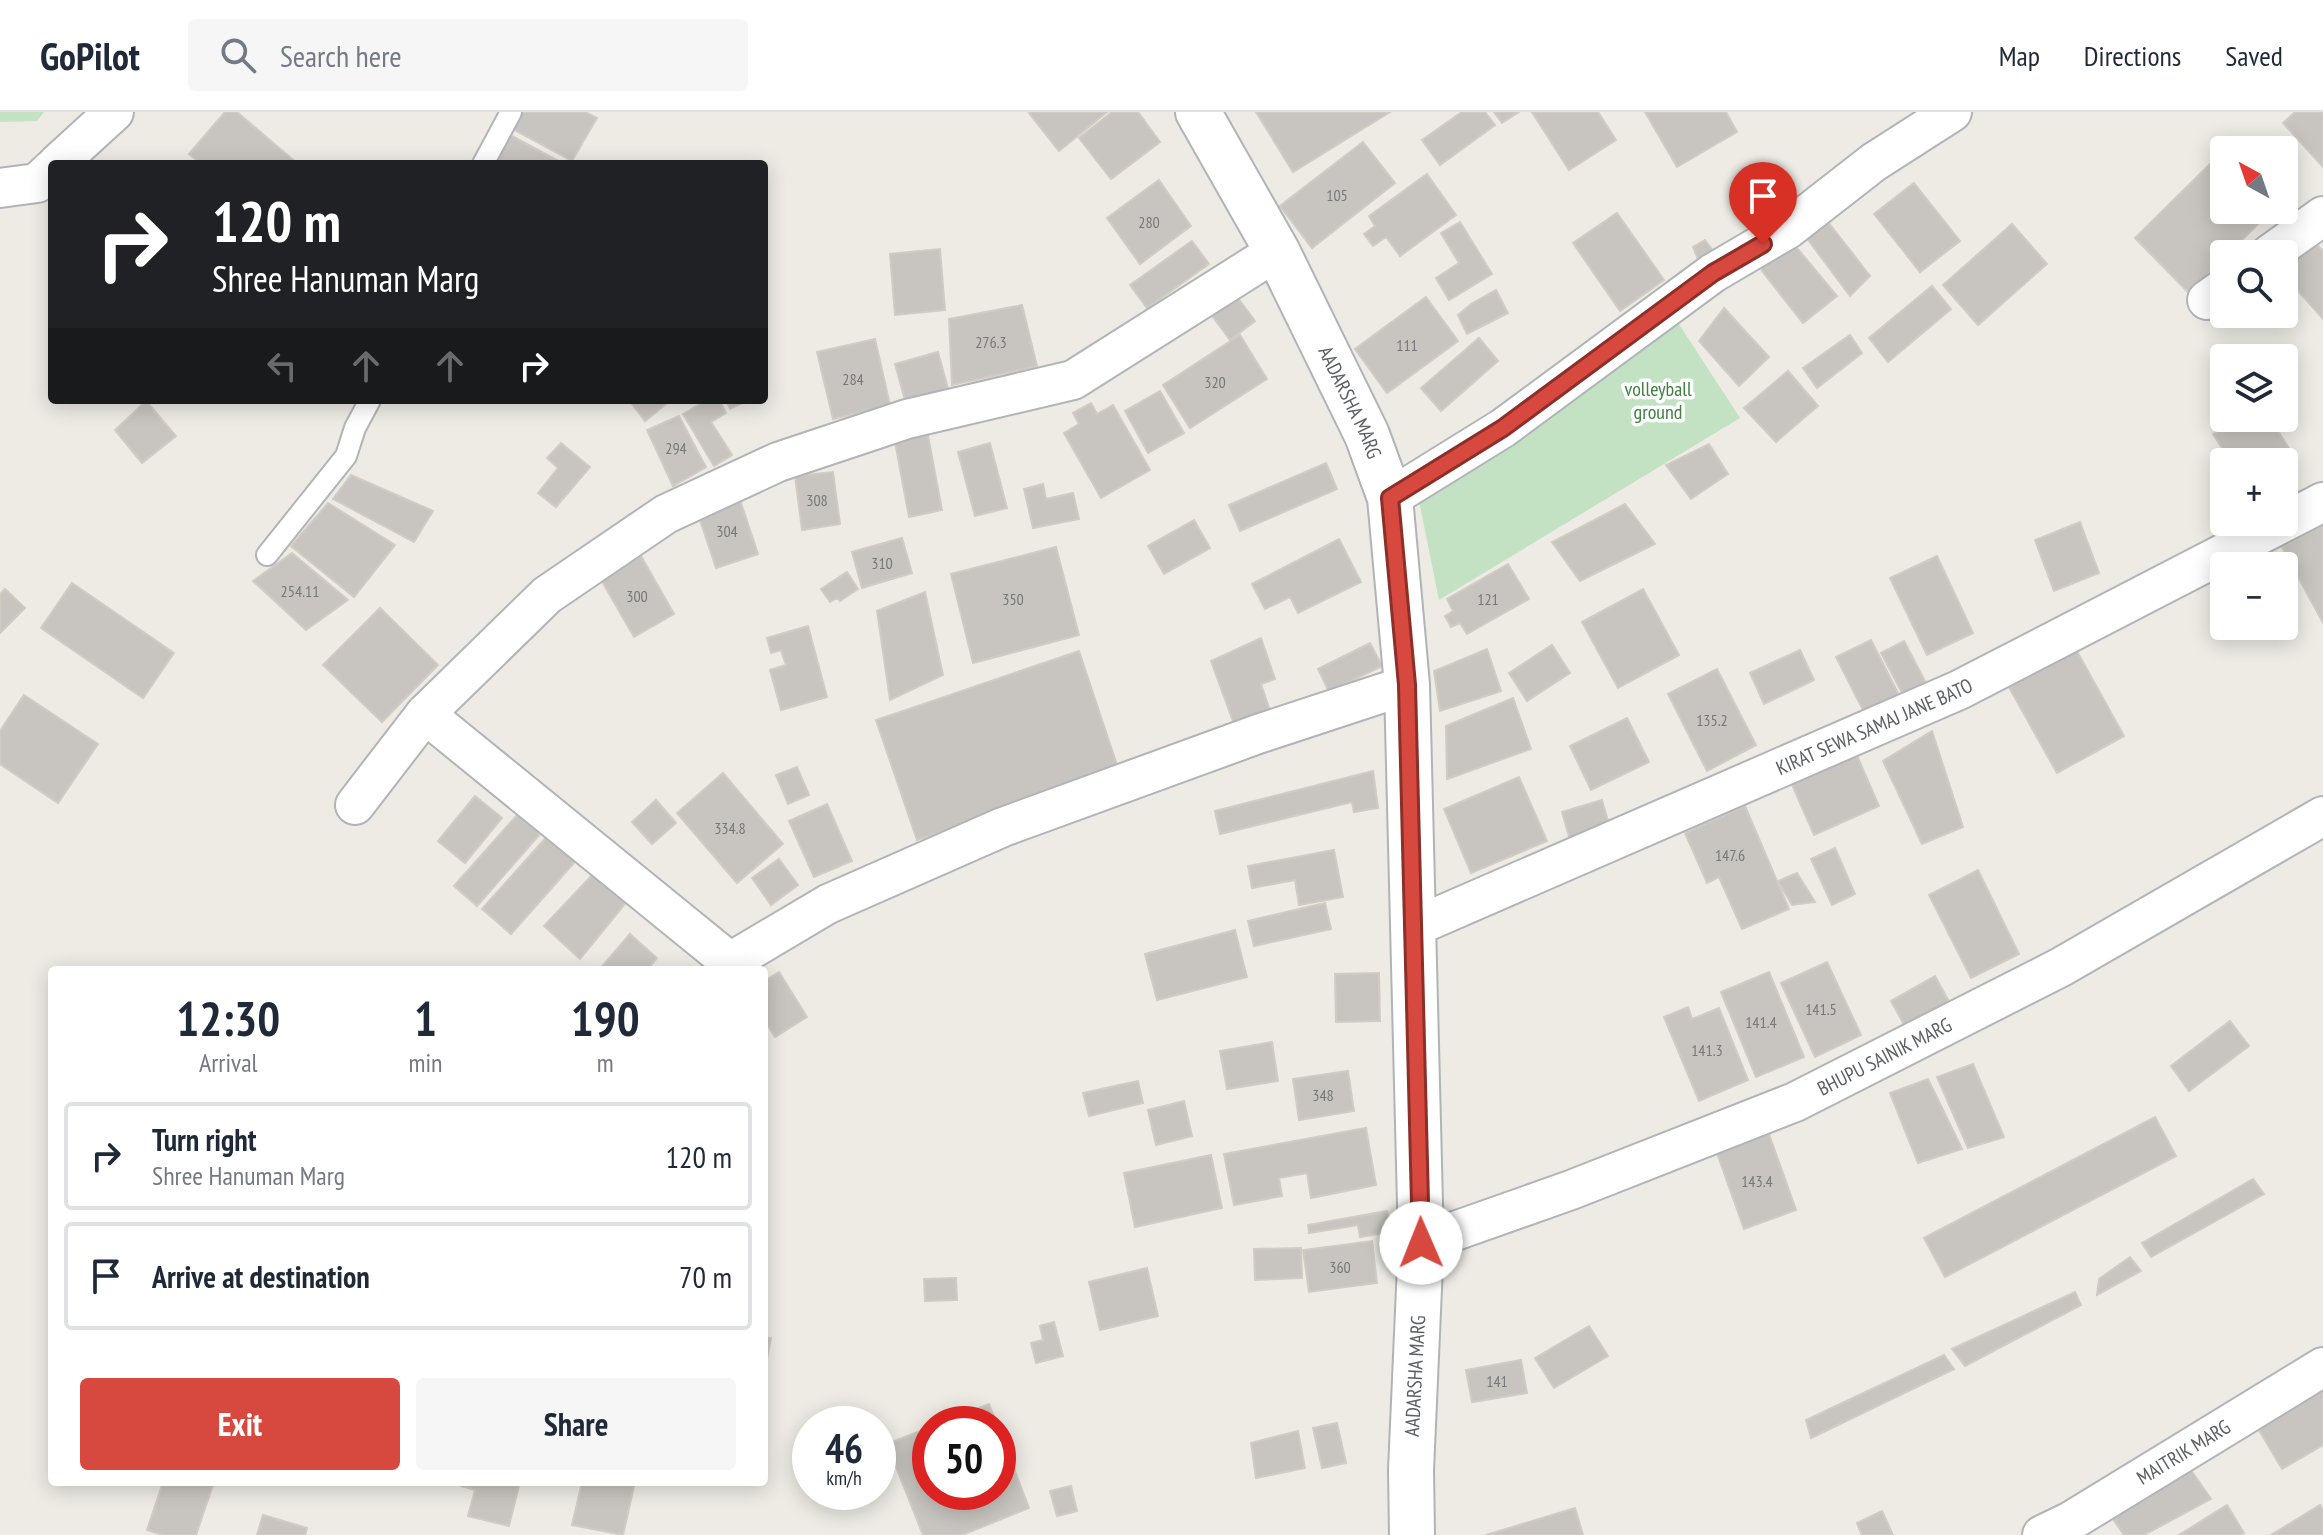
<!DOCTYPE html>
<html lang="en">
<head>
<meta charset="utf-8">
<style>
	:root { --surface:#fff; --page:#f6f6f7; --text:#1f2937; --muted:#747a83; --line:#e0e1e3; --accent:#d7483f }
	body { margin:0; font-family:"PT Sans Narrow",sans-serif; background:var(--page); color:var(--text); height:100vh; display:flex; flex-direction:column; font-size:30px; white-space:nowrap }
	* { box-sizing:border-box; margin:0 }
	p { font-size:26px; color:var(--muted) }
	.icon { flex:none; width:44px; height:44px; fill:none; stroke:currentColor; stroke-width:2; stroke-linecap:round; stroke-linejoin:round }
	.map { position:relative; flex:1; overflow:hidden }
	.panel { position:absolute; left:48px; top:854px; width:720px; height:520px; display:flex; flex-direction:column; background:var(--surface); border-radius:8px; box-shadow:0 4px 20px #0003 }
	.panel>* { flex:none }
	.banner { position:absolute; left:48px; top:48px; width:720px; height:244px; border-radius:8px; box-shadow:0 4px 20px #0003; background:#202124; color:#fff; overflow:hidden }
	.needle { width:52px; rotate:320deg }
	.fabs { position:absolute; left:2210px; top:24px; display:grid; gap:16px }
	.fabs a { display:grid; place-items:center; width:88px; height:88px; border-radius:8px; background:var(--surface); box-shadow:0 4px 20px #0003; font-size:40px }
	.speed { position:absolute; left:792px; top:1294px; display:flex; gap:16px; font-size:40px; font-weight:700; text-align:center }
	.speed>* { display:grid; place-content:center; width:104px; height:104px; border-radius:50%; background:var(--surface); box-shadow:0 4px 20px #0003; line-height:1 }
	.speed small { font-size:20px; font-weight:400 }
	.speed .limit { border:12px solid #d22; background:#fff; color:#111 }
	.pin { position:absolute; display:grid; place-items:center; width:68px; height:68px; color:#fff; margin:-82px -34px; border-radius:50% 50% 50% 0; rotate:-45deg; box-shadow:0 0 8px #0007 }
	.pin .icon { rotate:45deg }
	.me { position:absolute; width:88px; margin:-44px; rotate:359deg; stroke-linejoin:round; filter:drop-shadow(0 0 6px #0008) }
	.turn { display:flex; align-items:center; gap:28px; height:168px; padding:0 32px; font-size:36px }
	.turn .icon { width:104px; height:104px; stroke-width:2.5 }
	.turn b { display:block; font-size:56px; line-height:68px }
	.lanes { display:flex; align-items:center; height:76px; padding:0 32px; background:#0003; justify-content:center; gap:40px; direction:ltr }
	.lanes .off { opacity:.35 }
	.eta { display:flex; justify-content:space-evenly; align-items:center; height:136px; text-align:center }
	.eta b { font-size:48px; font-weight:700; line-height:56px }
	.button { display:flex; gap:16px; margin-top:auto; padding:16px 32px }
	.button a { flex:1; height:92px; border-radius:8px; background:var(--accent); color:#fff; font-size:32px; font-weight:700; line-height:92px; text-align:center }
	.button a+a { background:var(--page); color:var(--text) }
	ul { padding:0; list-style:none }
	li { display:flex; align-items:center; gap:24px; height:108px; margin:0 16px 12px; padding:0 16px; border:4px solid var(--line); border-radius:8px }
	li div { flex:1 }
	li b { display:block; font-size:30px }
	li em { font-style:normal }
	header { display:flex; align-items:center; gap:48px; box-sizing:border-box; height:112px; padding:0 40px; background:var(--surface); border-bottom:2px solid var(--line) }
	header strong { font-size:38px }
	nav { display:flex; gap:44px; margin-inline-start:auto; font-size:28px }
	.search { width:560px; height:72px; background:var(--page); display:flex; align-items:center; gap:20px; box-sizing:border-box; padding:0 28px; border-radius:8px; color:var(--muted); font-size:30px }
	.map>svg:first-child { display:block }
	.green { fill:#c3e2c3 }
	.building { fill:#c8c5c0; stroke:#d1ccc3; stroke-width:2 }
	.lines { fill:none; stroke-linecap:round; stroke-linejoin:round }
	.service-casing { stroke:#b1b4b8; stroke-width:24 }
	.minor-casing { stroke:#b1b4b8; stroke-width:42 }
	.secondary-casing { stroke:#b0b3b7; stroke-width:48 }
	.service { stroke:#fff; stroke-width:20 }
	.minor { stroke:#fff; stroke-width:38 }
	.secondary { stroke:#fff; stroke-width:44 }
	.route-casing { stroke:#8c2f29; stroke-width:20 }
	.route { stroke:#d7483f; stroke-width:14 }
	.labels { text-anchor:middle; stroke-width:7; stroke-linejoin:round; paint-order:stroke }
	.number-label { font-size:16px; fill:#77787a }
	.park-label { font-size:20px; fill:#3d803f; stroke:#fff }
	.street-label { font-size:20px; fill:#5c5f63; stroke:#fff }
</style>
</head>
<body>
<header>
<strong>GoPilot</strong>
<div class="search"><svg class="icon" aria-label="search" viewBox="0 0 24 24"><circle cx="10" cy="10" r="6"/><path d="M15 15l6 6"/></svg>Search here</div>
<nav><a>Map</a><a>Directions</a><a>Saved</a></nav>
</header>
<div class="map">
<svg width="2323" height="1423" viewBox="0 0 2323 1423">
	<rect width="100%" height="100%" fill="#edebe4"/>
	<path class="green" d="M0,0h44l-7,9 -37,1z
		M1675,206l65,100 -301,182 -22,-109z"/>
	<path class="building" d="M225,0h12l61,52h-97l-12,-10z
		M519,0h66l12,6 -25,43 -61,-33z
		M1031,0h76l-48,39 -30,-38z
		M1112,0h26l22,30 -49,37 -32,-41z
		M1256,0h134l-97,60z
		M1462,0h23l10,13 -55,40 -18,-25z
		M1494,0h25l-17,11z
		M1532,0h66l18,28 -47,30z
		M1645,0h81l11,20 -60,35z
		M2295,0h28v55l-40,-44z
		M510,23l54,29h-70z
		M1363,30l32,41 -83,65 -32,-42z
		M2211,51l13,13v34h34l7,7 -37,37h-4v4l-35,35 -54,-55z
		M1427,62l29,41 -56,41 -14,-19 -13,9 -9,-12 11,-8 -6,-10z
		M1159,68l32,46 -51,38 -33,-46z
		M1914,71l46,58 -40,31 -46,-58z
		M1617,101l47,67 -44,31 -47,-68z
		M1821,101l49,63 -20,20 -50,-67z
		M1460,110l32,52 -43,26 -13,-22 23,-15 -18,-30z
		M2012,112l35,40 -69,61 -35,-40z
		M1705,128l12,16 -15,13 -9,-22z
		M1192,129l17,23 -62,44 -17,-23z
		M1792,130l45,54 -34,27 -41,-52 -4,-12z
		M2317,133l6,6v68l-39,-44v-10z
		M940,137l5,61 -50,5 -5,-61z
		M1932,174l19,23 -63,53 -19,-24z
		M1232,178l23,31 -25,19 -23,-31z
		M1496,178l12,23 -41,21 -9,-19 13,-11z
		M1426,185l32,44 -71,52 -32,-44z
		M1022,193l15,61 -85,19 -3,-66z
		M1724,196l45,49 -30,29 -40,-45z
		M1240,223l27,44 -77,49 -27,-43z
		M1850,223l12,18 -45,35 -14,-20z
		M1479,226l19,23 -57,50 -20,-23z
		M875,227l15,66 -57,14 -16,-67z
		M938,240l11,40 -43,12 -11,-40z
		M1788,259l30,35 -42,36 -32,-34z
		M1160,279l24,42 -36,20 -23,-42z
		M629,288h42l-26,21z
		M707,288h12l7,13 -15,9 21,33 -18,11 -31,-52z
		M726,288h20l1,1 -17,8z
		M146,289l30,35 -34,27 -27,-33z
		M1091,291l6,11 16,-9 37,65 -49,28 -37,-65 15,-9 -6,-11z
		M679,304l27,51 -33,19 -26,-56z
		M2239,306h31l20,32 -20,12h-39l-18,-28z
		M927,318l15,80 -33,7 -15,-80z
		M561,331l29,24 -34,40 -18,-14 20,-25 -11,-10z
		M990,331l17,65 -32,8 -17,-64z
		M1709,332l19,30 -37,25 -25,-34z
		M1326,351l11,26 -97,42 -11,-26z
		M833,360l7,52 -38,6 -7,-54z
		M351,363l82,36 -19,31 -81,-43z
		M1043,372l3,15 27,-6 6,26 -46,9 -9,-39z
		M738,382l20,60 -42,14 -20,-60z
		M328,391l67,42 -41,52 -63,-51z
		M1625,392l30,40 -75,37 -28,-39z
		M1194,408l16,28 -46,26 -16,-28z
		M2080,410l19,51 -45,18 -19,-51z
		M2323,413v98l-41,-76z
		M902,426l10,35 -50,15 -10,-36z
		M1339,427l22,43 -63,31 -8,-16 -25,12 -13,-25z
		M1056,435l23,88 -106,28 -22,-89z
		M292,441l56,47 -42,30 -53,-49z
		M2266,442l8,12h-27z
		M641,444l33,58 -40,23 -34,-59z
		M1937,444l36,77 -46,22 -37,-77z
		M1508,452l21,35 -62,35 -7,-11 -9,4 -6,-11 8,-5 -6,-12z
		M847,460l11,17 -18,12 -3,-3 -7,4 -9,-13z
		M2284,469l10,15 -10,6z
		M72,471l102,70 -31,45 -102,-70z
		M5,477l20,19 -25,25v-39z
		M1643,477l36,66 -61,33 -36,-66z
		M925,480l18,83 -53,25 -13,-89z
		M380,496l58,57 -56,57 -59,-57z
		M808,514l19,71 -46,13 -11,-40 16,-5 -5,-15 -10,3 -4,-15z
		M1261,526l14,41 -14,5 9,27 -36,13 -23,-63z
		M1871,528l28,55 -35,17 -28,-55z
		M1904,529l22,42 -23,12 -22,-42z
		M1370,531l12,23 -53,26 -11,-23z
		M2073,532l51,92 -67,37 -51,-91z
		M1552,533l18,28 -43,28 -18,-28z
		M1487,537l14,42 -61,20 -6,-40z
		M1800,538l14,30 -50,24 -14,-31z
		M1079,539l40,120 -202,69 -41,-120z
		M1717,557l39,76 -49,26 -39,-77z
		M24,583l74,49 -40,59 -58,-39v-33z
		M1513,586l18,51 -84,30 -1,-53z
		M1627,606l22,44 -58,28 -21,-44z
		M1932,619l31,96 -41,17 -39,-83z
		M1855,639l24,55 -65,29 -24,-55z
		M797,655l12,28 -21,9 -12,-29z
		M1373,659l5,37 -24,4 -2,-10 -132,32 -5,-23z
		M723,661l60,71 -46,39 -60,-70z
		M1519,665l28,64 -76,32 -27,-64z
		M475,684l27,22 -37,45 -27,-22z
		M656,688l20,23 -24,21 -20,-22z
		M1602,688l10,35 -40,12 -10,-35z
		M827,692l25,57 -38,16 -25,-56z
		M1745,694l44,103 -47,20 -23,-52 -12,6 -22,-50z
		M518,702l22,20 -63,72 -23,-20z
		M551,720l28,25 -68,77 -29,-25z
		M1835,736l20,46 -23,11 -21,-46z
		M1334,738l9,47 -44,8 -4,-25 -43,8 -4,-22z
		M779,747l19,26 -27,20 -19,-27z
		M597,758l31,30 -48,59 -36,-33z
		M1978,758l41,84 -48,24 -42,-83z
		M1797,761l18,29 -23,3 -14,-24z
		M1325,791l6,26 -77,17 -6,-25z
		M1235,818l12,47 -90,23 -12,-46z
		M630,822l27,24 -10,12h-48z
		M1827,850l34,73 -46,22 -34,-74z
		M779,860l28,45 -32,20 -11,-18v-38z
		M1769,860l35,85 -48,20 -35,-85z
		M1379,861l1,48 -44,1 -1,-48z
		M1935,864l17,31 -44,25 -17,-31z
		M1688,895l4,12 27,-11 29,72 -49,21 -35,-84z
		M2230,909l19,25 -60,45 -18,-25z
		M1272,930l6,39 -51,8 -7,-38z
		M1973,952l31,73 -36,11 -31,-71z
		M1348,959l6,40 -55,9 -6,-41z
		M1928,967l34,70 -44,14 -28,-70z
		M1138,969l5,22 -54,13 -6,-23z
		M1184,989l8,35 -36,9 -8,-35z
		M2155,1005l21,39 -231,121 -21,-39z
		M1366,1016l10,57 -65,13 -4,-25 -28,5 3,18 -48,9 -10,-51z
		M1769,1022l27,76 -52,19 -27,-76z
		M1211,1043l11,53 -87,19 -11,-54z
		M2253,1067l11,15 -113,63 -9,-14z
		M1387,1099l4,21 -31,5 -2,-12 -49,8 -1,-8z
		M1372,1129l5,42 -68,9 -6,-42z
		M1301,1136l1,30 -47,2 -1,-31z
		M2130,1145l11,14 -44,24 2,-16z
		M1147,1156l11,48 -58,14 -11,-48z
		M956,1166l1,22 -32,1 -1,-22z
		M2075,1180l6,13 -116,61 -13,-17z
		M1054,1210l9,34 -27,7 -5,-20 12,-3 -3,-14z
		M1589,1214l19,30 -54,32 -19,-30z
		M764,1225l7,1 -7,36z
		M1944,1243l10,14 -143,69 -5,-18z
		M1521,1248l6,33 -55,9 -6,-32z
		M2323,1273v60l-41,24 -26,-44z
		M989,1292l8,20h-60z
		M1337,1311l9,40 -24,5 -9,-40z
		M930,1315v65h68v-65l31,81 -67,27h-39l-36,-91z
		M1298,1319l7,37 -49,10 -5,-35z
		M2186,1351l25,36 -67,36h-20l-16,-23z
		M163,1370h51l-18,53h-33l-16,-5z
		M462,1370h58l-11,44 -41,-10 7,-26 -14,-4z
		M582,1370h53l-12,53 -51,-10z
		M1071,1374l6,25 -20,5 -7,-25z
		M2227,1393l17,28 -4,2h-61z
		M2320,1393l3,5v25h-52z
		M1575,1396l8,27h-97z
		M1882,1399l11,24h-31l-5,-12z
		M263,1403l44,13 -2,7h-48z"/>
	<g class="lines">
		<defs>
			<path id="service" d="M483,52l28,-52
				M267,443l79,-99 9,-28 15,-28"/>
			<g id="minor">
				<path d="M57,52l57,-52"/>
				<path d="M0,76l37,-5 15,-14"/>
				<path d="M1277,139l-204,129 -166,39 -129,43 -112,52 -119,81 -122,119 305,248 98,-58 175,-77 255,-93 149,-49"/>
				<path d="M2270,142l53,-38"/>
				<path d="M2207,188l17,-12"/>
				<path d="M1390,386l113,-70 210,-155 75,-44 86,-67 78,-50"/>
				<path d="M355,693l70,-91"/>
				<path id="s1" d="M1414,815l545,-237 364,-188"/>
				<path id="s2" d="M1421,1131l150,-53 224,-88 266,-135 262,-151"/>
				<path id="s3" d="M2042,1423l29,-14 252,-154"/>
			</g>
			<g id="secondary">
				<path id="s4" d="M1198,0l79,139 90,184 23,63 17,187 14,558 -10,227 1,65"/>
			</g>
		</defs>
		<use href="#service" class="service-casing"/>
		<use href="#minor" class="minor-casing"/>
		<use href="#secondary" class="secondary-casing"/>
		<use href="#service" class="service"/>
		<use href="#minor" class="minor"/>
		<use href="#secondary" class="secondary"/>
	</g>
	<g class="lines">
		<defs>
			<path id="route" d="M1421,1131l-14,-558 -17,-187 113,-70 210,-155 50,-29"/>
		</defs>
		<use href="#route" class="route-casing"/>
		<use href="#route" class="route"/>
	</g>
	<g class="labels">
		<g class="number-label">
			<text x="1337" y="89">105</text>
			<text x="1149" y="116">280</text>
			<text x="991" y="236">276.3</text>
			<text x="1407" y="239">111</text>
			<text x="853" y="273">284</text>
			<text x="1215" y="276">320</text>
			<text x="676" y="342">294</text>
			<text x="817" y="394">308</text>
			<text x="727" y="425">304</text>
			<text x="882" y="457">310</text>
			<text x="300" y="485">254.11</text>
			<text x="637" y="490">300</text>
			<text x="1013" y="493">350</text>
			<text x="1488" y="493">121</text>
			<text x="1712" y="614">135.2</text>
			<text x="730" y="722">334.8</text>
			<text x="1730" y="749">147.6</text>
			<text x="1821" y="903">141.5</text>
			<text x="1761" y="916">141.4</text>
			<text x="1707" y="944">141.3</text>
			<text x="1323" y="989">348</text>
			<text x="1757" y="1075">143.4</text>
			<text x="1340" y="1161">360</text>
			<text x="1497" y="1275">141</text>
		</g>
		<g class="park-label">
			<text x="1658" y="284">volleyball<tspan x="1658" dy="23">ground</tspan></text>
		</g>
		<g class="street-label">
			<text dy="7" stroke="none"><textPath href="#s4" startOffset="328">AADARSHA MARG</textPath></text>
			<text dy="7" stroke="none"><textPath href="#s1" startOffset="502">KIRAT SEWA SAMAJ JANE BATO</textPath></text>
			<text dy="7" stroke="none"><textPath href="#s2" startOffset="500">BHUPU SAINIK MARG</textPath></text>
			<text transform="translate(1415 1264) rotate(-87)" y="7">AADARSHA MARG</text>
			<text dy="7" stroke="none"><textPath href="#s3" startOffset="164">MAITRIK MARG</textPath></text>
		</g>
	</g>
</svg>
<div class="fabs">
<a><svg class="needle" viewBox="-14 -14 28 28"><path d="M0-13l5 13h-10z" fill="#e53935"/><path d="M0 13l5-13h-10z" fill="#747a83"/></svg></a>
<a><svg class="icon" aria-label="search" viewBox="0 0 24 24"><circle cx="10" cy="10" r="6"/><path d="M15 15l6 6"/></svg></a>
<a><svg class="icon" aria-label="layers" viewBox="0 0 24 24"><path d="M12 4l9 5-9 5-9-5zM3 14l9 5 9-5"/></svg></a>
<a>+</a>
<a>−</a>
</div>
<div class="speed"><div>46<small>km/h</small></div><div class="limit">50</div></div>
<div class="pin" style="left:1763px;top:132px;background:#d93025"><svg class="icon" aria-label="arrive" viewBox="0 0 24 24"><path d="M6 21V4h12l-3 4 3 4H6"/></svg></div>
<svg class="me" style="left:1421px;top:1131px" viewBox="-20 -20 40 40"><circle r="19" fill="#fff"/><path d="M0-13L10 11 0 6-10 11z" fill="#d7483f"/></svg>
<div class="banner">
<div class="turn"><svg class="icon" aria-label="right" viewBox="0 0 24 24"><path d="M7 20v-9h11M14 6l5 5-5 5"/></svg><div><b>120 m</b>Shree Hanuman Marg</div></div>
<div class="lanes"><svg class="icon off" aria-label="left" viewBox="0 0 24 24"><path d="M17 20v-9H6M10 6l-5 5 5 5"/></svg><svg class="icon off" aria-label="ahead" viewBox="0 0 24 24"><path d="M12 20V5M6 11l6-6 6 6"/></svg><svg class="icon off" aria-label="ahead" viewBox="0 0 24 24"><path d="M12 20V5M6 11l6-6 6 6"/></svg><svg class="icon" aria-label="right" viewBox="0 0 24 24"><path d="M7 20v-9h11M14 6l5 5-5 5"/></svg></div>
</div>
<section class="panel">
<div class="eta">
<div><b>12:30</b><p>Arrival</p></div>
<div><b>1</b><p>min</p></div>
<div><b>190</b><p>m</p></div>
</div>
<ul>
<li><svg class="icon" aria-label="right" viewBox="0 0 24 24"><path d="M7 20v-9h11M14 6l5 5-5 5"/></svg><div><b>Turn right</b><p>Shree Hanuman Marg</p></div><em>120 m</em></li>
<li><svg class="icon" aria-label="arrive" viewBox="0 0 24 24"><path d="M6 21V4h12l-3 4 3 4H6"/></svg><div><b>Arrive at destination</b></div><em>70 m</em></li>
</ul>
<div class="button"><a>Exit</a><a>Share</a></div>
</section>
</div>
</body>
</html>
